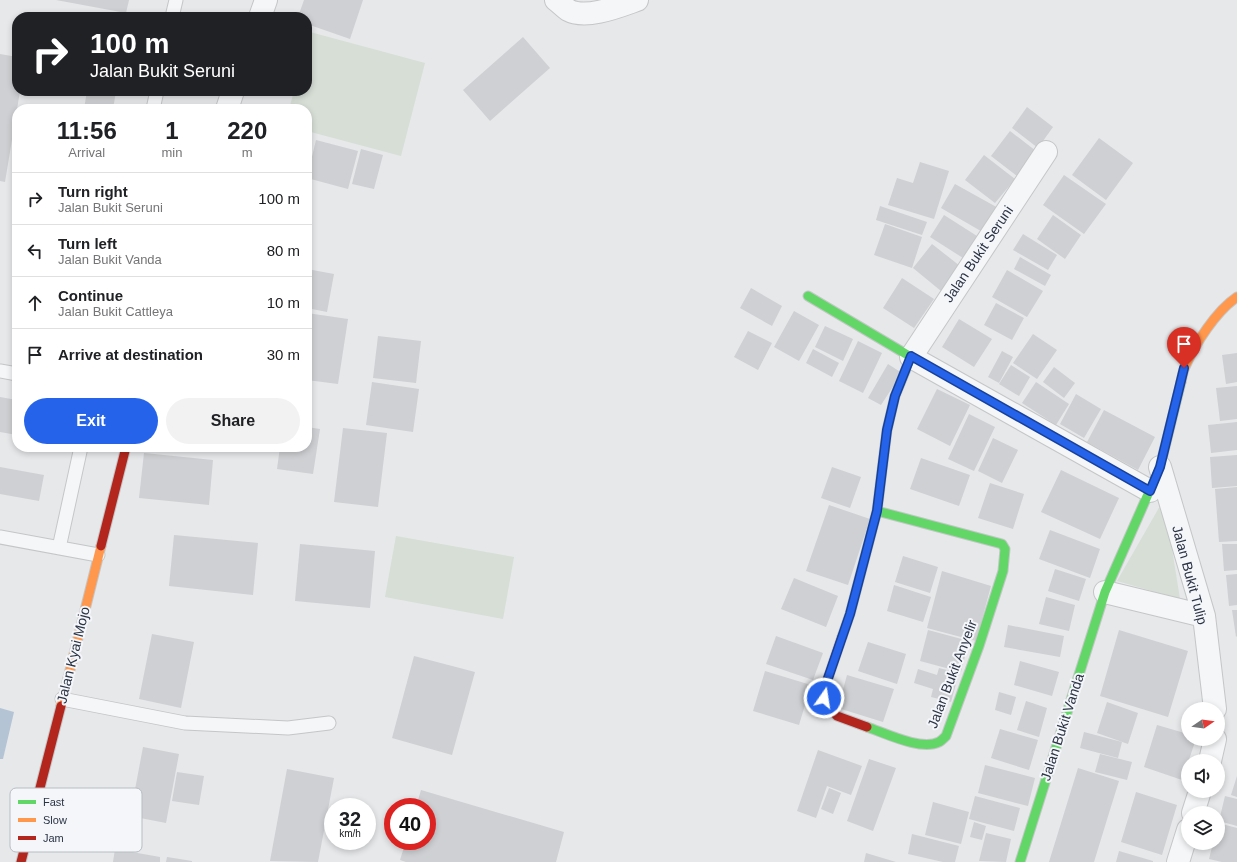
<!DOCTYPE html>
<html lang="en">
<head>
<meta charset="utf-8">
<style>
	:root { --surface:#fff; --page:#f2f2f2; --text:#202124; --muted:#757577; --line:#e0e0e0; --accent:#2563eb }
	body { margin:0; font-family:Arial,sans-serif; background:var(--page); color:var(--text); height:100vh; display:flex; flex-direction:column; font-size:15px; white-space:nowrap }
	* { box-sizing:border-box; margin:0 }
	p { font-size:13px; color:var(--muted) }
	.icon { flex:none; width:22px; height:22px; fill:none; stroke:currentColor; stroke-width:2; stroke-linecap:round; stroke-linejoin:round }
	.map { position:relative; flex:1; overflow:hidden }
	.details { position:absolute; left:12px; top:104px; width:300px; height:348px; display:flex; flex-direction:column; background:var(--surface); border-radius:16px; box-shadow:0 2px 6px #0003 }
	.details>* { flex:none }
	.top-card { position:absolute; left:12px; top:12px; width:300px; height:84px; border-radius:16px; box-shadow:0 2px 6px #0003; background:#202124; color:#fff; overflow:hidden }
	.needle { width:26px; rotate:77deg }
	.buttons { position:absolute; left:1181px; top:702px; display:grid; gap:8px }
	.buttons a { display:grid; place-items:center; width:44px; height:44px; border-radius:50%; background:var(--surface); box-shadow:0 2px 6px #0003; font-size:20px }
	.speed { position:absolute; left:324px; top:798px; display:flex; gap:8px; font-size:20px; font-weight:700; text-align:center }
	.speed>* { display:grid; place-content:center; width:52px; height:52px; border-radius:50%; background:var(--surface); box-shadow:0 2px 6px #0003; line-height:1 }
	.speed small { font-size:10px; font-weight:400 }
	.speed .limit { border:6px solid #d22; background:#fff; color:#111 }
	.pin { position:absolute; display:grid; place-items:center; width:34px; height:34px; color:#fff; margin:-41px -17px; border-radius:50% 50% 50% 0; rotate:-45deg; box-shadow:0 0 4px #0007 }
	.pin .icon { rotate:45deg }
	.me { position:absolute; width:44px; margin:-22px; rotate:13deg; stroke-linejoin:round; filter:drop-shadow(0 0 3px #0008) }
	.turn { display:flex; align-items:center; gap:14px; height:84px; padding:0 12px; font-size:18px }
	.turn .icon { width:52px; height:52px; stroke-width:2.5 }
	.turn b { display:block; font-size:28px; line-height:34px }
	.eta { display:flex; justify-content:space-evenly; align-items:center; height:68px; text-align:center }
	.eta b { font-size:24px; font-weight:600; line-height:28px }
	.button { display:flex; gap:8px; margin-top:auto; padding:8px 12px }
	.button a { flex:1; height:46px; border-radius:24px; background:var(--accent); color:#fff; font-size:16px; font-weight:600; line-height:46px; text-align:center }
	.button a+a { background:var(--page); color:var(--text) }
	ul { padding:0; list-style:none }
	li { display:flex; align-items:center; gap:12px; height:52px; padding:0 12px; border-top:1px solid var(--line) }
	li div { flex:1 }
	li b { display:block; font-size:15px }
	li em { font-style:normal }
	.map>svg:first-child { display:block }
	.green { fill:#d6ded6 }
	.water { fill:#b4c4d5 }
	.building { fill:#ced0d3 }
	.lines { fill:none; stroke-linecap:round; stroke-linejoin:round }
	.lane-casing { stroke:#c4c6c8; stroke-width:15 }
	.street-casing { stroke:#c4c6c8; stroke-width:24 }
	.fast-casing { stroke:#c4c6c8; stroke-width:11 }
	.slow-casing { stroke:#c4c6c8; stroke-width:11 }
	.jam-casing { stroke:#c4c6c8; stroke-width:11 }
	.lane { stroke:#f5f6f7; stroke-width:13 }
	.street { stroke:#f5f6f7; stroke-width:22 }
	.fast { stroke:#63d668; stroke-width:9 }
	.slow { stroke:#ff974d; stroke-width:9 }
	.jam { stroke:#b3261e; stroke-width:9 }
	.route-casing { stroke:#184099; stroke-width:10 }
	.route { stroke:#2563eb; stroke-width:7 }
	.labels { text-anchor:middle; stroke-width:4; stroke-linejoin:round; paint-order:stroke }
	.street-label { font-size:14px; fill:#2b3445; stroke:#f4f6f9 }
	.key { fill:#f4f6f9; stroke:#b8bcc3; stroke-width:1 }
	.key-label { font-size:11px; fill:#2b3445 }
</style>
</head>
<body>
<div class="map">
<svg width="1237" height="862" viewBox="0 0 1237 862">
	<rect width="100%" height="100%" fill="#e6e8ea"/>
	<path class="green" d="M310,32l115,31 -24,93 -94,-25v-22h-18l5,-18h13v-49z
		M1164,499l16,100 -63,-18z
		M396,536l118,21 -11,62 -118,-22z"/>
	<path class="water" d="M0,708l14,4 -11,47h-3z"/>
	<path class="building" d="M56,0h73l-3,13z
		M304,0h59l-13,39 -43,-15v-7h-9z
		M523,37l27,31 -60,53 -27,-31z
		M0,54l17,3v34h3l-15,91 -5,-1z
		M87,91h29l-3,18h-29z
		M1027,107l26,20 -15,21 -26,-20z
		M1010,131l26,20 -19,25 -26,-20z
		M1099,138l34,25 -27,37 -34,-25z
		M316,140l42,11 -10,38 -41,-11z
		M361,149l22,6 -9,34 -22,-5z
		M984,155l31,24 -20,24 -30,-23z
		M920,162l29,9 -15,48 -46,-14 9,-27 16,5z
		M1064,175l42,29 -22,30 -41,-29z
		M955,184l45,25 -14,25 -45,-26z
		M307,192l4,1 -3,16h-1z
		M880,206l47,16 -5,13 -46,-15z
		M944,215l33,21 -14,22 -33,-21z
		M1053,215l28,20 -16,24 -28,-20z
		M885,224l37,13 -10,31 -38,-13z
		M1023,234l34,21 -9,15 -35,-20z
		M932,244l28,22 -19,25 -28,-23z
		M1020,257l31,18 -6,11 -31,-17z
		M307,269l27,5 -7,38 -20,-4z
		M1007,270l36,21 -16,26 -35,-20z
		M902,278l32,21 -20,29 -31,-20z
		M751,288l31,18 -10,20 -32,-18z
		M996,303l28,15 -12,22 -28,-15z
		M794,311l25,14 -20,36 -25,-14z
		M307,313l41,6 -10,65 -31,-4z
		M959,319l33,20 -18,28 -32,-20z
		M825,326l28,13 -10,22 -28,-14z
		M748,331l24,12 -14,27 -24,-13z
		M1033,334l24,16 -20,29 -24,-16z
		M378,336l43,5 -5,42 -43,-5z
		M858,341l24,12 -19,40 -24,-12z
		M813,349l26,14 -7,14 -26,-14z
		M1002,351l11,6 -14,26 -11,-6z
		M1237,353v29l-11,2 -4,-29z
		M888,364l14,9 -21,32 -13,-7z
		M1011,365l19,12 -11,19 -20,-12z
		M1054,367l21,16 -11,15 -21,-16z
		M372,382l47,7 -6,43 -47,-7z
		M1036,382l33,22 -13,21 -34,-22z
		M1237,386v33l-17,2 -4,-33z
		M937,389l33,16 -20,41 -33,-17z
		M1076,394l25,15 -17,29 -24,-14z
		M0,397l17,3v35l-17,-3z
		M1104,410l51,27 -17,33 -51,-28z
		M969,414l26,13 -21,44 -26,-12z
		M1237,422v28l-26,3 -3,-28z
		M307,427l13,2 -7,45 -36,-5 3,-22h27z
		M343,428l44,5 -9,74 -44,-5z
		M993,438l25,12 -16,33 -24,-12z
		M144,453l69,7 -4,45 -70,-7z
		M1237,455v31l-25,2 -2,-31z
		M921,458l49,17 -11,31 -49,-17z
		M0,467l44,8 -5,26 -39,-7z
		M832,467l29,10 -11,31 -29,-10z
		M1061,470l58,28 -19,41 -59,-27z
		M990,483l34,11 -11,35 -35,-11z
		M1237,487v54l-18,1 -4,-53z
		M829,505l41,14 -22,66 -42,-14z
		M1050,530l50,19 -10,29 -51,-19z
		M174,535l84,8 -5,52 -84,-9z
		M300,544l75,7 -5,57 -75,-7z
		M1222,544h15v26l-13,1z
		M903,556l35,11 -8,26 -35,-11z
		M1055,569l31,10 -7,22 -31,-10z
		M942,571l49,15 -15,55 -49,-13z
		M1237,574v31l-8,1 -3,-31z
		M794,578l44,18 -12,31 -45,-18z
		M894,585l37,12 -8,25 -36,-11z
		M1046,597l29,8 -6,26 -30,-7z
		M1232,610h5v26l-1,1z
		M1008,625l56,11 -4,21 -56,-10z
		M928,630l41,11 -8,31 -41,-11z
		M1119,630l69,21 -20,66 -68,-21z
		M152,634l42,8 -13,66 -42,-9z
		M776,636l47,17 -10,27 -47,-16z
		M868,642l38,12 -9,30 -39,-13z
		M414,656l61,16 -23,83 -60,-17z
		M1020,661l39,11 -7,24 -38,-11z
		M939,668l20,5 -8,29 -20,-5 2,-8 -19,-6 4,-14 19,6z
		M765,671l46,14 -12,40 -46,-14z
		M847,675l47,14 -11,33 -45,-14z
		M999,692l17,5 -5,18 -16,-5z
		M1026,701l21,7 -8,29 -22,-7z
		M1107,702l31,11 -10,31 -31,-11z
		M1157,725l31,9v5h8l-14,41 -38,-13z
		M1000,729l38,11 -9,30 -38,-12z
		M1084,732l38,10 -4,16 -38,-10z
		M143,747l36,7 -13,69 -36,-7z
		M818,750l44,16 -11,29 -24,-9 -11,32 -19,-7z
		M1100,754l32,8 -5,18 -32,-8z
		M869,759l27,9 -23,63 -26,-10z
		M985,765l50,13 -7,28 -50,-13z
		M1078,768l41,13 -10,32 -15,49h-45z
		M287,769l47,9 -16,84 -48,-1z
		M177,772l27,4 -5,29 -27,-4z
		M1237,776v21l-6,-2z
		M829,788l12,5 -8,21 -12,-5z
		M421,790l143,42 -8,30h-150l-6,-2 6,-19h21v-34h-11z
		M1136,792l41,13 -15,50 -41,-13z
		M975,796l45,12 -6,23 -45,-12z
		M1225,796l12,3v27l-18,-5z
		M933,802l36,10 -8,32 -36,-9z
		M974,822l12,4 -4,14 -12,-3z
		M1218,823l19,5v34h-15l-13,-3 4,-16h5z
		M986,833l25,6 -5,23 -27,-1z
		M912,834l47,12 -4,16h-12l-35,-8z
		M115,849l45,8v5h-47z
		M1119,851l34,10v1h-37z
		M866,853l30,9h-32z
		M167,857l25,4v1h-26z"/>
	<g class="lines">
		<defs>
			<path id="lane" d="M172,17l4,-17
				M153,109l4,-18
				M0,371l17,3
				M0,537l98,18
				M59,548l22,-101
				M62,699l123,24 103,5 41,-5"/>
			<path id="street" d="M556,0c4,3 8,7 12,10 18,10 52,-4 69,-10
				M260,17l6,-17
				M227,109l6,-18
				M1046,152l-135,205 239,134
				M1160,467l44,149 11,93
				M1105,592l99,24
				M1210,761l5,-22
				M1193,813l7,-22
				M1178,862l10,-32"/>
			<path id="fast" d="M808,296l103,61 -16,39 -8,34 -10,81 -27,103 -8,23
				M867,727c18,6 54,24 72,15 2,-1 5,-4 7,-6l33,-90 24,-75 2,-22 -3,-5 -125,-33
				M1020,862l85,-270 55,-125 21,-85"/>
			<path id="slow" d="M1181,382c1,-5 2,-11 4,-15 10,-23 31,-56 52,-70
				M61,706l40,-160"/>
			<path id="jam" d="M101,546l25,-99
				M842,637l-17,50 -1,11 4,8 9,10 30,11
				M21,862l40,-156"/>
		</defs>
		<use href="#lane" class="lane-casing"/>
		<use href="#street" class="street-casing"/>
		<use href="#fast" class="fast-casing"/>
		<use href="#slow" class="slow-casing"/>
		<use href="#jam" class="jam-casing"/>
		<use href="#lane" class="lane"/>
		<use href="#street" class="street"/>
		<use href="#fast" class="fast"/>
		<use href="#slow" class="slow"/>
		<use href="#jam" class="jam"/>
	</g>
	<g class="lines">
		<defs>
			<path id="route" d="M824,698l1,-11 25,-73 27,-103 10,-81 8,-34 16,-40 239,135 10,-24 24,-99"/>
		</defs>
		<use href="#route" class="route-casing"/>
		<use href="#route" class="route"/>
	</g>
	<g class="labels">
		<g class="street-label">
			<text transform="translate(978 254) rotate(-56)" y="5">Jalan Bukit Seruni</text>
			<text transform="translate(1190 575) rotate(75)" y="5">Jalan Bukit Tulip</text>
			<text transform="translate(73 655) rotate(-76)" y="5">Jalan Kyai Mojo</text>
			<text transform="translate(952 674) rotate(-69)" y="5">Jalan Bukit Anyelir</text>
			<text transform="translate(1062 727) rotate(-72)" y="5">Jalan Bukit Vanda</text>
		</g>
	</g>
	<rect x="10" y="788" width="132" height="64" rx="6" class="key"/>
	<rect x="18" y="800" width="18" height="4" fill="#63d668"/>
	<rect x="18" y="818" width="18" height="4" fill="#ff974d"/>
	<rect x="18" y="836" width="18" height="4" fill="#b3261e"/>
	<g class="key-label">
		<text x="43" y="806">Fast</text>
		<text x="43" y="824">Slow</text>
		<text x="43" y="842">Jam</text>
	</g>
</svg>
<div class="buttons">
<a><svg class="needle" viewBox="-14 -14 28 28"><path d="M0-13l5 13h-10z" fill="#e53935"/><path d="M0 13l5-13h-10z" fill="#757577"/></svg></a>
<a><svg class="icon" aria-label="sound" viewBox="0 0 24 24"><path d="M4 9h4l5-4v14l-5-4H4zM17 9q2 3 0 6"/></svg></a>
<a><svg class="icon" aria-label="layers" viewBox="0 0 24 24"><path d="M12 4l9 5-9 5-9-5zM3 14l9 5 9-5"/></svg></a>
</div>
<div class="speed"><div>32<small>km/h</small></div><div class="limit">40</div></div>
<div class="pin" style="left:1184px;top:368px;background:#d93025"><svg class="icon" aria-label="arrive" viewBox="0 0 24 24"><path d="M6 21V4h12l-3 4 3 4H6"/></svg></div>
<svg class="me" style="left:824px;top:698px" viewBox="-20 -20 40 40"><circle r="17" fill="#2563eb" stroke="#fff" stroke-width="3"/><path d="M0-11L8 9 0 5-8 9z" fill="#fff"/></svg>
<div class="top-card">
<div class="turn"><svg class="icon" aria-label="right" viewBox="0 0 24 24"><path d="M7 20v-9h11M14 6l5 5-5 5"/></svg><div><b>100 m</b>Jalan Bukit Seruni</div></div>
</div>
<section class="details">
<div class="eta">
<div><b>11:56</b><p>Arrival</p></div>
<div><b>1</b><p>min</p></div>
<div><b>220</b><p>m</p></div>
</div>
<ul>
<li><svg class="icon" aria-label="right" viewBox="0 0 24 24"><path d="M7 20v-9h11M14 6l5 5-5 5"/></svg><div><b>Turn right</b><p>Jalan Bukit Seruni</p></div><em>100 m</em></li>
<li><svg class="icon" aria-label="left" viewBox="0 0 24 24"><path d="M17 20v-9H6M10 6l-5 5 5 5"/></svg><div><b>Turn left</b><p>Jalan Bukit Vanda</p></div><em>80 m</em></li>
<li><svg class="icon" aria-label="ahead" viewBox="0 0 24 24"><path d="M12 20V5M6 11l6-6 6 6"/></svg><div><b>Continue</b><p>Jalan Bukit Cattleya</p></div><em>10 m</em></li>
<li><svg class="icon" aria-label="arrive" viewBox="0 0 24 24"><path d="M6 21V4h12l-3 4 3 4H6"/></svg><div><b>Arrive at destination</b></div><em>30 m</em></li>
</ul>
<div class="button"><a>Exit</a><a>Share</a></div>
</section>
</div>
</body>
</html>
